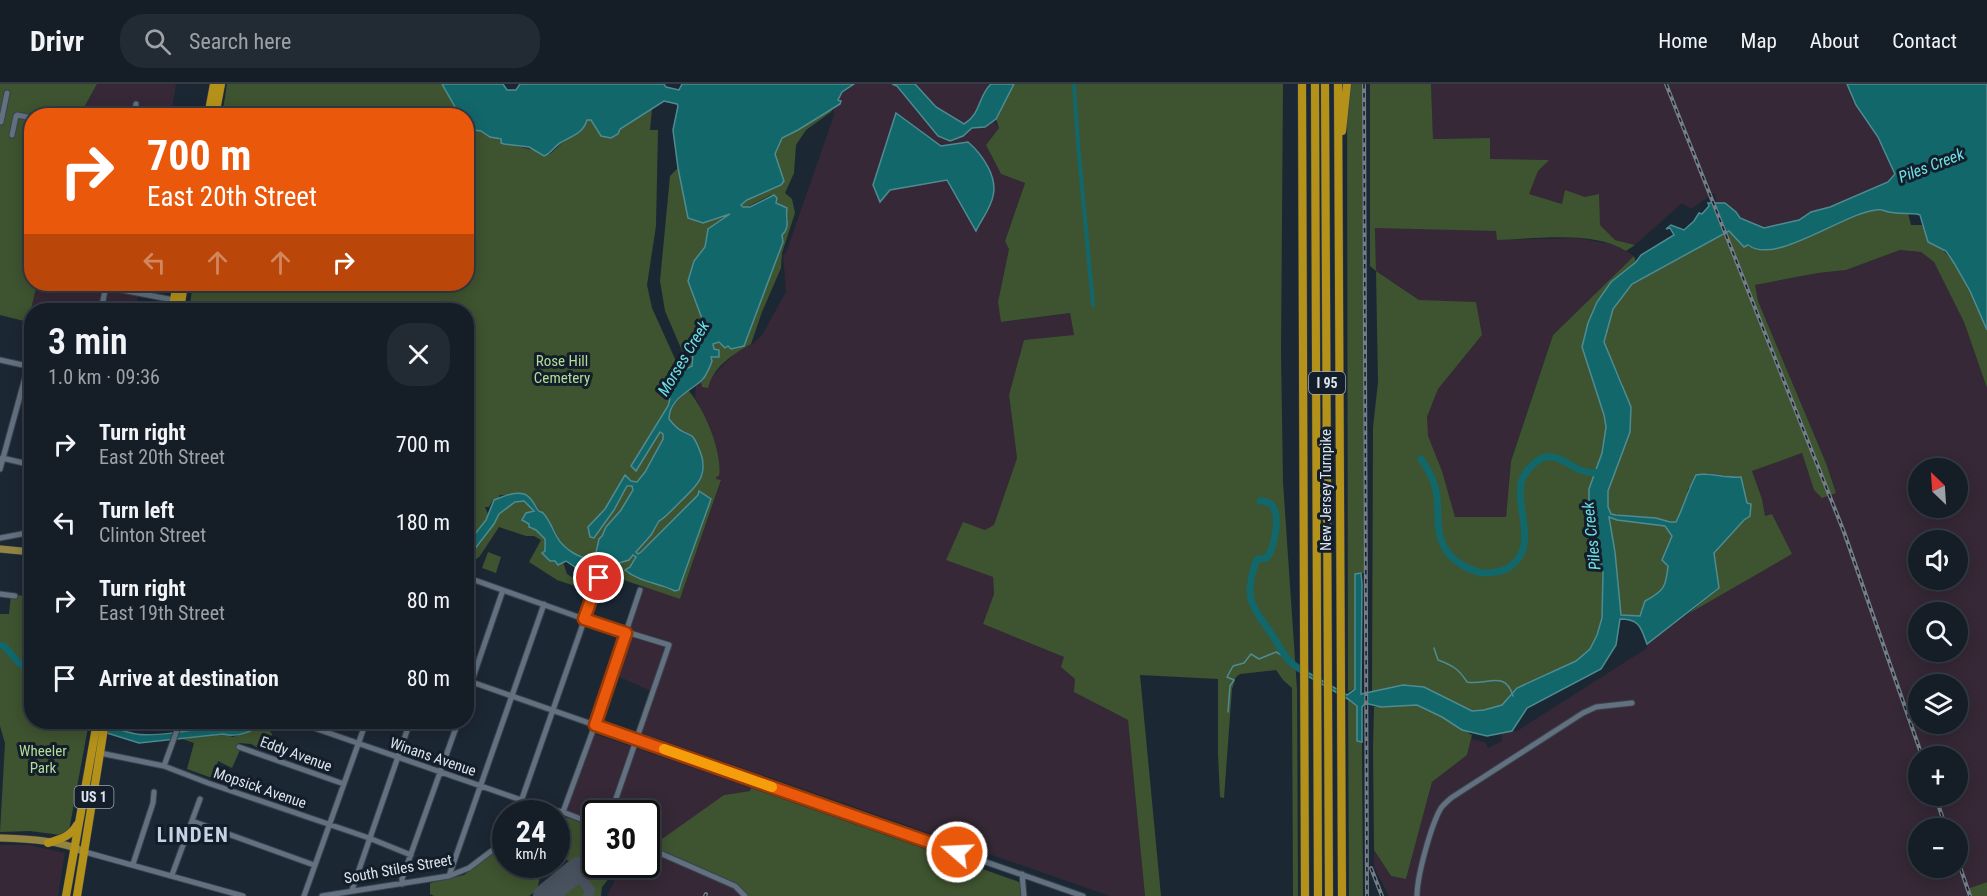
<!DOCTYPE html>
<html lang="en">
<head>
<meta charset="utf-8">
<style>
	:root { --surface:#151d27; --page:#222a33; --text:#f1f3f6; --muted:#9da2a7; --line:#343b44 }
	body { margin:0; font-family:"Roboto Condensed",sans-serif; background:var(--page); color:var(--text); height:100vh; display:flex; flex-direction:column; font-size:22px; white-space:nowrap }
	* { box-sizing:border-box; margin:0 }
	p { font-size:20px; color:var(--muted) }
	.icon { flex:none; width:33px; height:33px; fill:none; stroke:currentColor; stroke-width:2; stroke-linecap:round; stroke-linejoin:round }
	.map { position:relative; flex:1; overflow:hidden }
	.drawer { position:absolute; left:24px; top:219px; width:450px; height:426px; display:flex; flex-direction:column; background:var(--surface); border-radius:24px; box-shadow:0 3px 15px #0003,0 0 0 2px var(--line) }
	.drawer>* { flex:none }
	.hud { position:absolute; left:24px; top:24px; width:450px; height:183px; border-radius:24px; box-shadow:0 3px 15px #0003,0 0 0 2px var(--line); background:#ea580c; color:#fff; overflow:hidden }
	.needle { width:39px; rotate:335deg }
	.buttons { position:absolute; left:1908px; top:374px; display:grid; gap:12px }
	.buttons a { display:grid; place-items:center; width:60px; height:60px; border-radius:50%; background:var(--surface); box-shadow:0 3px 15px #0003,0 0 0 2px var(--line); font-size:30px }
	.speed { position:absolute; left:492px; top:716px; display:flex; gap:12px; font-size:30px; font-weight:700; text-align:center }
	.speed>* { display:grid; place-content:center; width:78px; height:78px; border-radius:50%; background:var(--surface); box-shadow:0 3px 15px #0003,0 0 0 2px var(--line); line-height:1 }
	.speed small { font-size:15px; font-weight:400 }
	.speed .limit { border:3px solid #111; border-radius:9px; background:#fff; color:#111 }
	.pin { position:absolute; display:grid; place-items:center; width:51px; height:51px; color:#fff; margin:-26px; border:3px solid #fff; border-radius:50%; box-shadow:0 2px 6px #0007 }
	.me { position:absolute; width:66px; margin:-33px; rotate:289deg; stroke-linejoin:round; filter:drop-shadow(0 0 4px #0008) }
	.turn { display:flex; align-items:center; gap:21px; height:126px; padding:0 24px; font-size:27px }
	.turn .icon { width:78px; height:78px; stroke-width:2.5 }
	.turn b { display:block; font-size:42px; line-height:51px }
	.lanes { display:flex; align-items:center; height:57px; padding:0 24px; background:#0003; justify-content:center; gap:30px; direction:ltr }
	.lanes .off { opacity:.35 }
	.round { display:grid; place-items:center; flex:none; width:63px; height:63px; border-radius:24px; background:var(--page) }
	.headline { display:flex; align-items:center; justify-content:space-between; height:102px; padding:0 24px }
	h1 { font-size:36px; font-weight:600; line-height:45px }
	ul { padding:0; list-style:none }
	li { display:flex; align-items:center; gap:18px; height:78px; padding:0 24px }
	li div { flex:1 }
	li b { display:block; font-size:22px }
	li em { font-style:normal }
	header { display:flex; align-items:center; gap:36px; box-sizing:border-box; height:84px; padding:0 30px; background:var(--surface); border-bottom:2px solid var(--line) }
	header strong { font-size:28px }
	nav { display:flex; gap:33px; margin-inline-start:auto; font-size:21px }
	.search { width:420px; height:54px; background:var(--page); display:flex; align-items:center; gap:15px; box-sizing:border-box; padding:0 21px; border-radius:24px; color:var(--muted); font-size:22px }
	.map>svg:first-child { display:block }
	.industrial { fill:#362836; fill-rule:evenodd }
	.green { fill:#3e5330 }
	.water { fill:#12676b; stroke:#4f8c92; stroke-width:1.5; fill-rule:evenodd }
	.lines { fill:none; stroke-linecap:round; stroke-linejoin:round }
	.stream { stroke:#4f8c92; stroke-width:1.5 }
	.canal { stroke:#12676b; stroke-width:4 }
	.river { stroke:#12676b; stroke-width:7 }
	.taxiway { stroke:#48525e; stroke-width:10 }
	.runway { stroke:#48525e; stroke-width:24 }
	.minor-casing { stroke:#39434d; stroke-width:7 }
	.major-casing { stroke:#39434d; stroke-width:8 }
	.highway-casing { stroke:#39434d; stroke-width:9 }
	.minor { stroke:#62707f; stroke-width:5 }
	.major { stroke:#938442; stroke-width:7 }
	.highway { stroke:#b4921a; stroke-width:8 }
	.rail-casing { stroke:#747e88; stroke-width:4 }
	.rail { stroke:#131e2a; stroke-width:1.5; stroke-dasharray:4.5; stroke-linecap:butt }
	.route-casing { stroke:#983908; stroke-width:15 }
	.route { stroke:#ea580c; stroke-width:10 }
	.slow { stroke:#f59e0b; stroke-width:10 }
	.labels { text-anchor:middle; stroke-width:6; stroke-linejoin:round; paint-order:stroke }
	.shield { fill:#131e2a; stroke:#a0a9b2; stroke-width:1.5 }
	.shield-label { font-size:14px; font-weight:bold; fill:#dce4ec }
	.park-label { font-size:15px; fill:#b3dd97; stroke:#131e2a }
	.street-label { font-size:15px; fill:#dce4ec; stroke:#131e2a }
	.water-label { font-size:16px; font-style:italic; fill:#6ee1e7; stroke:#131e2a }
	.district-label { font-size:21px; font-weight:bold; letter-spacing:1.5px; fill:#c4d2e3; stroke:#131e2a }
</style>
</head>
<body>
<header>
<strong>Drivr</strong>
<div class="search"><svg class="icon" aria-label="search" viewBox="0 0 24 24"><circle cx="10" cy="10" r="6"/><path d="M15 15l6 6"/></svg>Search here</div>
<nav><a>Home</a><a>Map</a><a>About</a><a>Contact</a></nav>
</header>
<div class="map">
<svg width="1987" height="812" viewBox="0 0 1987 812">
	<rect width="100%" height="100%" fill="#1c2734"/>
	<path class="industrial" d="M97,0h79l-5,31 -91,1z
		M854,0h38l5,2 41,50 47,-9 8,-7 6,8 -13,17 15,29 24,9 -20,57 4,9 -11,53 4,20 68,-9 4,22 -54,15 -1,15 -10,30 8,63 -23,68 -9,4 8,47 1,17 -11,30 81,33 11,22v13l53,28 17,176h-35l-471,-164 14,-40 -40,-18 29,-88 38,13 2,-5 39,-113 -5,-2 3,-18 -1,-8 -7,-22 -16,-34 1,-13 5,-3 1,6 33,-34 19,-10 8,-8 24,-43 -3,-38 3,-1 48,-138 -1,-7 7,-4 -2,-4 4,-8zM896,30l46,32 5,34 -57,10z
		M915,0h76l-8,10 -9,24 -10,6 -28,-17z
		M1431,0h416l9,21 22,32 17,37 -15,13 -77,30 -4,3 -35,8 -24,-10 -12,-12 -11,-3 -3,-10 -23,16 -9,-6 -47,42 -20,-5 -15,-15 -38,-21 -34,-10 10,-23 10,-11 -58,-1 -1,-21 -56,1z
		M1375,143l122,4v9l80,-2 39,7 18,11 -81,79 -42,125 -5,57h-51l-13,-46 -15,-35v-19l11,-28 44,-54 -63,-35 -43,-29z
		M1900,166l21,2 13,10 30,60 23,66v494l-20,7 3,7h-581l-15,-29v-17l17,26 15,3 26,-97 35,-27 4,-16 14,3 3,6 14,-7 -1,-8 16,-2 130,-83v-4l41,-30 103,-60 -19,-40 -7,3 -3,-18 -11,-28 51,-18 12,37 22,3 -10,-30 -68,-162 -4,-16 64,-12 28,-3zM1918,384h40v39h-40zM1918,456h40v39h-40zM1918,528h40v39h-40zM1918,600h40v39h-40zM1918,672h40v39h-40zM1918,744h40v39h-40z
		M37,200h110l-1,11 -8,-1 -2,16h-104l-1,13 -3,-1z
		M592,649l159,55 -1,3 -26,4 18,96 3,5h-138l16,-32h23v-51h-50l-1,13 -20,-9 -13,-2z
		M0,761h29l36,8 -7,43h-58z"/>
	<path class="green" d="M0,0h97l-17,31 -48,1v168h5l-9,38 -28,-7z
		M227,0h215l19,31 -239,1z
		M1014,0h269l-2,269 2,129 14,207 1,207h-5l-1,-208 -9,-8 -7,-10 -36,4 -4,3 -4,12 -8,109 -4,-1 -2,-43v-75l-78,-4 21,221h-16l-17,-176 -54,-28 1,-13 -14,-12 3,-10 -81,-33 11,-30 -1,-17 -47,-17 17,-38 22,8 9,-5 23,-67 -8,-63 15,-55 50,-5 -4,-22 -69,9 -3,-20 11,-53 -4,-8 20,-58 -24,-9 -15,-29 13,-17 -3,-9z
		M1347,0h15l2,489 -9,1v114l-7,4z
		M1370,0h61l2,55 57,-1v21l59,1 -11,11 -9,23 33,10 3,-14 20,7 14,-3 1,31 15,15 20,5 -9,6c-33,-21 -91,-12 -129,-11l-1,-9 -121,-3 1,43 43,29 57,2 6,33 -44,54 -11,28 1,19 14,35 13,46h51l5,-56 42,-126 81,-79 2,6 -25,20 -29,64 22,69 2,12 -4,26 -13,36v29l14,54 -1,46 -5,17 -7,14 -14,12 -59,27 -15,17 -18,5 -12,1 -21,-11 -48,-15 -31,7 1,-265 5,-45 -2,-111 -6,-5z
		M833,24l-2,4 -25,18 -10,15 -2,28 -9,20 7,6 3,14 -13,40 -1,15 -19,44 -11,32c-18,10 -38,23 -43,44l-6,-1 -1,-6h2c4,-12 12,-23 10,-36l6,-4 3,4 12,4 10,-3 39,-104 -1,-7 6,-15 -2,-10 -10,-7v-7l-5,-1 -26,13 -4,-3 7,-5 33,-15 2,-7 -8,-24 7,-16 16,-8z
		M652,25l-2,21h8l-2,96 -9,59 5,23 24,53 -4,4 7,9c-11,8 -7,20 -10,30 -7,17 -27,45 -38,62l5,4 24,-38 3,1v6l-18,33 -7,10 -7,-1 -6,-5 -20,33 -17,18 2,10 24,-27 13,-24h5l1,4 -12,20 -15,17 -10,21 2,3 -5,7c-17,-2 -32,-9 -38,-27l-25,-34c-10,-7 -21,0 -30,-2l-2,4 -5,1 -4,7h-4l3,7 -2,6 -19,24 -1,-234h-277l4,-26h273l1,-161 7,7 7,1 27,13 42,10 37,-34h4l5,9h24z
		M678,84l10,50 45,-6 -25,17 -3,18 -11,14 -6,20 19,51 -14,22 -1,12 -3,1 -24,-56 -5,-30 10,-105z
		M1876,126l32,3 3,12h11l32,38 15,25 16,35 2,7v58l-23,-66 -30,-60 -13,-10 -21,-2 -54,20 -28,3 -63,12 3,16 68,162 10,30 -14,5 -8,-8 -12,-37 -50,18 10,28 3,17 7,-2 20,40 -104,60 31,-26 -5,-35 30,-33 6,-4c-3,-13 -6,-30 -19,-38 -6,-3 -17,-4 -23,-5l-20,16 -3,17 -8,16h-7l-14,-4 -45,-4 -4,-7 1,-16 5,-15 10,-91 -19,-43 9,-33 19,-25 98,-53c7,11 21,20 35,19 12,0 24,-6 36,-11 25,-10 49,-23 75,-29z
		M688,306c16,18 35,62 31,86h-2l-1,3 5,1 -41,119 -80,-27 -7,20 -36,-12 -28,-18 12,-22 -7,-4h-8l-27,-9 -19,29 -13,11v-8l27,-35 5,-10 16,-12 9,-1 10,10 -2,2 -3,15 7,2 10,9c-3,9 -1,15 4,22h6l2,4 5,-3 4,12 8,5 4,-2 -3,-5 3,-6 16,-2 8,3 21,-6 8,-6 4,2 -10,15 42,17 11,1 32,-91 -13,-6v2l-57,57 -3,2 -2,-2 15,-17 8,-14 20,-18 20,-21 4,-8 1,-10 -10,-25 -5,-5 -7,-2 -13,-12c0,-15 12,-21 19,-30z
		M1609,433l8,3 48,6 7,10 -6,49 -9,10 -12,6 -5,15h-19l-6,-64z
		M488,468l13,5 -5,16 -14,-5z
		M11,511l20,1 1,126h57l-21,114 -38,-5 -30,1 5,-89 -5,-17v-112h9z
		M1348,615l9,7v34l5,2 1,154h-14z
		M1417,621l25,12 30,18 -5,20 -35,27 -26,97 -15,-3 -17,-26 -1,-102 1,-41z
		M201,638h51c-15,5 -32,5 -47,6 -9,0 -16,3 -25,3l2,-3 6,-4z
		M265,638h6l-5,4 6,8 -3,9 -9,6 -9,-5 -12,-1 -2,5 3,2 -8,18 -14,-7 -6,17 -25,-9 7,-26 -12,-4 41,-5 10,3 26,-10z
		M751,704l271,95 1,13h-278l-3,-5 -94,-42 76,-54 26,-4z
		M561,733l12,2 22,11v15l-22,18 -12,-6 -4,-4v-35z
		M505,760l1,20h27l8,8 -4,18 -8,6h-95l-4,-2v-11l34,-8z
		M597,780h24l-19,23 -1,9h-11v-8l-7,-12z
		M579,798l6,7 -1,7h-22z
		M1987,798v14h-17l-3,-7z"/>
	<path class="water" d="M442,0h61l4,6h9l4,-6h144l2,3 13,3 3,-6h172l-12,8 -4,8 3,1 -1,3 -42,26 -16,8 -7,16 9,27 -3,4 -34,15 -6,5 2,2h7l24,-12 3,3 -1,5 11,5c-2,10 4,19 -5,27l1,7 -39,104 -13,3 -3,-3 -3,2 -6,-6 -6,2 1,5 5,1v7h-8l1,4c-2,6 -7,17 -11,20 -13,11 -32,19 -32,38 4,5 8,10 13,12 3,2 8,3 11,6 5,7 6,12 9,20 5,21 -7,30 -20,43 -5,5 -18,19 -23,21l-8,14 -15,17 2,2 3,-2 57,-57 1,-4 12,8 -30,84 -2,7 -4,1c-16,-8 -36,-9 -50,-21l5,-3 6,-10 -3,-2 -4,5 -23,7 -11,-3 -20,3 -9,-6 -8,4 -3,-4h-5l-8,-8 3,-2v-12l-9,-9 -7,-3v-3l-7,-4 4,-7 8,-2 -10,-10 -9,1 -16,12 -5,10 -27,35v-15l19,-24 8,-20c9,-3 19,-9 30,-6 9,3 10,12 15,17 1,1 3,1 4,2 6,6 10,17 14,24 6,11 25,25 38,20l4,-18 3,-3 4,-9 15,-17 12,-20 -1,-4h-5l-13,24 -20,28 -4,-1 -2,-10 17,-18 20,-34 6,6 6,1 8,-10 18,-33v-5l-3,-2 -24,39 -5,-5 37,-60 2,-7 -4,-2c3,-16 12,-25 26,-31l1,-12 -6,-7 6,-10 14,-5 -19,-51 6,-20 11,-14 3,-18 22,-15 -27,9 -15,-5 -10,-50 -5,-38 5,-24 -1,-2 -13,-3 -44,28 -2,5 -7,4 -10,-2 -10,-16h-4c-4,14 -16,16 -27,23 -6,4 -9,10 -16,13l-15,-9 -25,-3 -3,-1v-4l-11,-2 -9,-6 -7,-1 -7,-7 -1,-7 -5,-1 -3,-3z
		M892,0h23l21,23 28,17c17,-10 14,-28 27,-40h23l-18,35 -11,8 -13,1 -9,8 -13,5 -12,-5 -41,-50z
		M1847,0h140v246l-17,-39 -16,-28 -8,-12 -18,-9 -8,-27 -3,-1c-9,-1 -19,0 -28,-2 -4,-1 -8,-3 -13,-2 -32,3 -101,56 -128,35l-4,2 -15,-16 -97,53 -19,25 -9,33 27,65 -1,25 -22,59v16l3,7 5,1 40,3 14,4h6c8,-16 12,-32 20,-47 16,-3 30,4 45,2l6,26 4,1 -1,12 -6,4 -30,33 5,35 -72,56c-6,-16 -7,-25 -27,-25l-4,26 -15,24 -74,39 -15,23 -25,5 -25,-6 -20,-13 -25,-12 -36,2 -16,-4 -3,4v35l-5,-1v-35l-9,-7 -51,-29 -1,-6 4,4 47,27 8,-6v-115l6,-1 1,11 -1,110 42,-9 21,2 48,24 12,-1 18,-5 15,-17 59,-27 14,-12 7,-14 5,-17 1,-46 -14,-54v-29l13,-36 4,-26 -2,-12 -22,-68 6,-24 9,-21 14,-20 25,-20 5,-7 33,-20 -4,-7 -4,1 5,-4 13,5 10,-9 5,-8 3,1 7,-8 -1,-3h17l11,9 4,6 24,10 35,-8 12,-8 19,-5 58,-25 7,-8 -1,-2 -16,-35 -22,-32zM1609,433l8,3 48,6 7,10 -10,24 6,6c-2,21 -4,25 -23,35l-5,15 -19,-1 -6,-63z
		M896,29l45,33 27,-4c14,12 30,35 25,54 -2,12 -12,24 -17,35l-29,-51 -57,10 -10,12 -7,-17z
		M84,638c19,-1 34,9 52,12 16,3 55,-3 71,-7l4,2c9,-4 20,-1 30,-3 9,-2 15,-4 24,-4 -11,9 -27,16 -42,12l-84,9 -48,-15z"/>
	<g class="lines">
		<path class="stream" d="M1434,564l4,12c14,5 21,9 29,22 19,4 38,-13 46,14
			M1228,628l2,-26 4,-6 -7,-3 6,-11 11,-3 7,-9 8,5 17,-7 9,5"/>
		<path class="canal" d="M1074,0l4,60 15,161"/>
		<path class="river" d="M1421,375c8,11 14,24 16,37 2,18 -2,38 9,54 8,12 25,22 39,23 8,0 20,-2 26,-7 27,-20 5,-56 10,-83 2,-8 9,-17 16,-22 18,-12 30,5 46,10 6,2 12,2 18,1
			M1260,417c3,0 7,1 9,2 14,9 5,44 -2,55l-9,1 -2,2c-14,42 -2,45 18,77 12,18 11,23 31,34
			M0,561l5,2 14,16 13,8"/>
		<path class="taxiway" d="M575,788l15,18 -2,6"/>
		<path class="runway" d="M545,812l33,-27"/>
		<defs>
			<path id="minor" d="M17,31l15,3
				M134,32l2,-12
				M1,38l6,-29
				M12,51l4,-19
				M106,203l68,13
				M101,226l5,-24
				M0,276l32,7
				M2,374l30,7
				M0,385l28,-102
				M0,454l32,-6
				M466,493l118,42 85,26 -58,168
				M0,510l15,2
				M466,596l617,216
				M466,614l37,-108
				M166,638l12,4
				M297,638l250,87 16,3 33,13
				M239,663l105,37
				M100,669l64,13 44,17 161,55 42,17
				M164,682l16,-44
				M563,728l32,-87 45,-135
				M517,729l82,-235
				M192,737l122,44
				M646,763l89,39 10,10
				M85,768l158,44
				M133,780l20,-61 1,-11
				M1022,790l2,22
				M172,791l28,-76
				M449,792l95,-272
				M402,800v-5l56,-157
				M352,806l58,-168
				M304,812l62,-174
				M322,812l127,-20 20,-8 37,-28
				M1417,812c0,-20 14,-71 24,-88 3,-4 7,-7 10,-10l132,-85 13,-6 36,-4"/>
			<path id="major" d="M0,465l32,3
				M0,754c27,1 60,2 85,14"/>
			<path id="highway" d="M1302,0l3,812
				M1315,0l3,812
				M1325,0l4,812
				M1338,0l4,812
				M208,32l6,-32
				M215,32l6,-32
				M1342,47l5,-47
				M172,226l5,-26
				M180,226l4,-26
				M48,759c12,-4 22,-6 29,-18
				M66,812l31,-174
				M77,812l28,-174"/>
		</defs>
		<use href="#minor" class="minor-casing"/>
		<use href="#major" class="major-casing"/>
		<use href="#highway" class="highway-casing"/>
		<use href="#minor" class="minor"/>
		<use href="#major" class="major"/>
		<use href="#highway" class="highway"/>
		<defs>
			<path id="rail" d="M1364,0l3,812
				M1666,0l178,448 78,224
				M1935,711l11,33
				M1958,777l12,35
				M1371,784l11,28
				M705,812l1,-2"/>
		</defs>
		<use href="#rail" class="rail-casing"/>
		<use href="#rail" class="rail"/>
	</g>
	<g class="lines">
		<defs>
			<path id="route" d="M599,494l-15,41 42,14 -31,92 362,127"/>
		</defs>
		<use href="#route" class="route-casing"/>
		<use href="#route" class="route"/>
		<path class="slow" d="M664,665l108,38"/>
	</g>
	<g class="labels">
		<g class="shield">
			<rect x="1309" y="288" width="36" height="22" rx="4.5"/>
			<rect x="74.5" y="702" width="39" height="22" rx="4.5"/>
		</g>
		<g class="shield-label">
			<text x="1327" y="304">I 95</text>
			<text x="94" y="718">US 1</text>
		</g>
		<g class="park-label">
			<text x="562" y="282">Rose Hill<tspan x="562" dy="17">Cemetery</tspan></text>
			<text x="43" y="672">Wheeler<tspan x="43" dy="17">Park</tspan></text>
		</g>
		<g class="street-label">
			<text transform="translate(1326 406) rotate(-90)" y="5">New Jersey Turnpike</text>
			<text transform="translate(296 670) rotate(20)" y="5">Eddy Avenue</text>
			<text transform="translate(433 673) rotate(19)" y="5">Winans Avenue</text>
			<text transform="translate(260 704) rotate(19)" y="5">Mopsick Avenue</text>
			<text transform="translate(398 785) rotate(-10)" y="5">South Stiles Street</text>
		</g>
		<g class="water-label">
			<text transform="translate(1931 81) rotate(-21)" y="6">Piles Creek</text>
			<text transform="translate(683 274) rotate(-59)" y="6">Morses Creek</text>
			<text transform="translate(1591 452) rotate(-96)" y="6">Piles Creek</text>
		</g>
		<g class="district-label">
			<text x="193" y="758">LINDEN</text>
		</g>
	</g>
</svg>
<div class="buttons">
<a><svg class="needle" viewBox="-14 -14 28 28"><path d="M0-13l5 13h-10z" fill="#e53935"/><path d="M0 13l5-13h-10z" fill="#9da2a7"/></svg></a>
<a><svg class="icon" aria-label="sound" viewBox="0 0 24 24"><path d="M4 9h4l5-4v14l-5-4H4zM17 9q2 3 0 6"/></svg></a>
<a><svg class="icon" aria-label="search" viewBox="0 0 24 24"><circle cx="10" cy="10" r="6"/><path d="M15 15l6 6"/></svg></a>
<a><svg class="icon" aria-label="layers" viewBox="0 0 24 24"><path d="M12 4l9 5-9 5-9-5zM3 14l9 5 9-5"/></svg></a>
<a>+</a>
<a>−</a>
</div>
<div class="speed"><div>24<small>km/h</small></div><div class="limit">30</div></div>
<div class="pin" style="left:599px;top:494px;background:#d93025"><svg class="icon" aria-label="arrive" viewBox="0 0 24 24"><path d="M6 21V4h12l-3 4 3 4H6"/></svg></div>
<svg class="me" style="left:957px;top:768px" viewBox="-20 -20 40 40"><circle r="17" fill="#ea580c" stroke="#fff" stroke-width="3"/><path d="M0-11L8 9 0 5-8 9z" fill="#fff"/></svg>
<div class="hud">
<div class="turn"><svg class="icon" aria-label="right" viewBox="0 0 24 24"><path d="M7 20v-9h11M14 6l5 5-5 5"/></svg><div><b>700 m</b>East 20th Street</div></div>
<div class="lanes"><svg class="icon off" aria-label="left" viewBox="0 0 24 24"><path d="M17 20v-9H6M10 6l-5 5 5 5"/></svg><svg class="icon off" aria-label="ahead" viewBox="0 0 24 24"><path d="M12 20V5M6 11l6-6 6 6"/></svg><svg class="icon off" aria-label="ahead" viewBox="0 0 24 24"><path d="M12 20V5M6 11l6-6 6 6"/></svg><svg class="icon" aria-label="right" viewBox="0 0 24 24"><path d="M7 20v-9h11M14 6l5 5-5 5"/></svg></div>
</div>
<section class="drawer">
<div class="headline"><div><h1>3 min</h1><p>1.0 km · 09:36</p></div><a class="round"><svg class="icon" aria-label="close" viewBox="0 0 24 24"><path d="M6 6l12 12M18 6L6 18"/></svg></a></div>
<ul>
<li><svg class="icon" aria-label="right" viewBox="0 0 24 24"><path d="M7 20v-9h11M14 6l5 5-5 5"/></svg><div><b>Turn right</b><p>East 20th Street</p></div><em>700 m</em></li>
<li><svg class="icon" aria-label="left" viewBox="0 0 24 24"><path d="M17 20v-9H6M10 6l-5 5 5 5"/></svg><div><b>Turn left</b><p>Clinton Street</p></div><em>180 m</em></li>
<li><svg class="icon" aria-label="right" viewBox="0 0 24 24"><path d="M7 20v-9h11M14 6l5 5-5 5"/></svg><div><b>Turn right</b><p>East 19th Street</p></div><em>80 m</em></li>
<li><svg class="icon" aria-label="arrive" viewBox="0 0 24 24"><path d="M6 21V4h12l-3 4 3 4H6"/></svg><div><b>Arrive at destination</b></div><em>80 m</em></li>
</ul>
</section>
</div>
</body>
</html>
